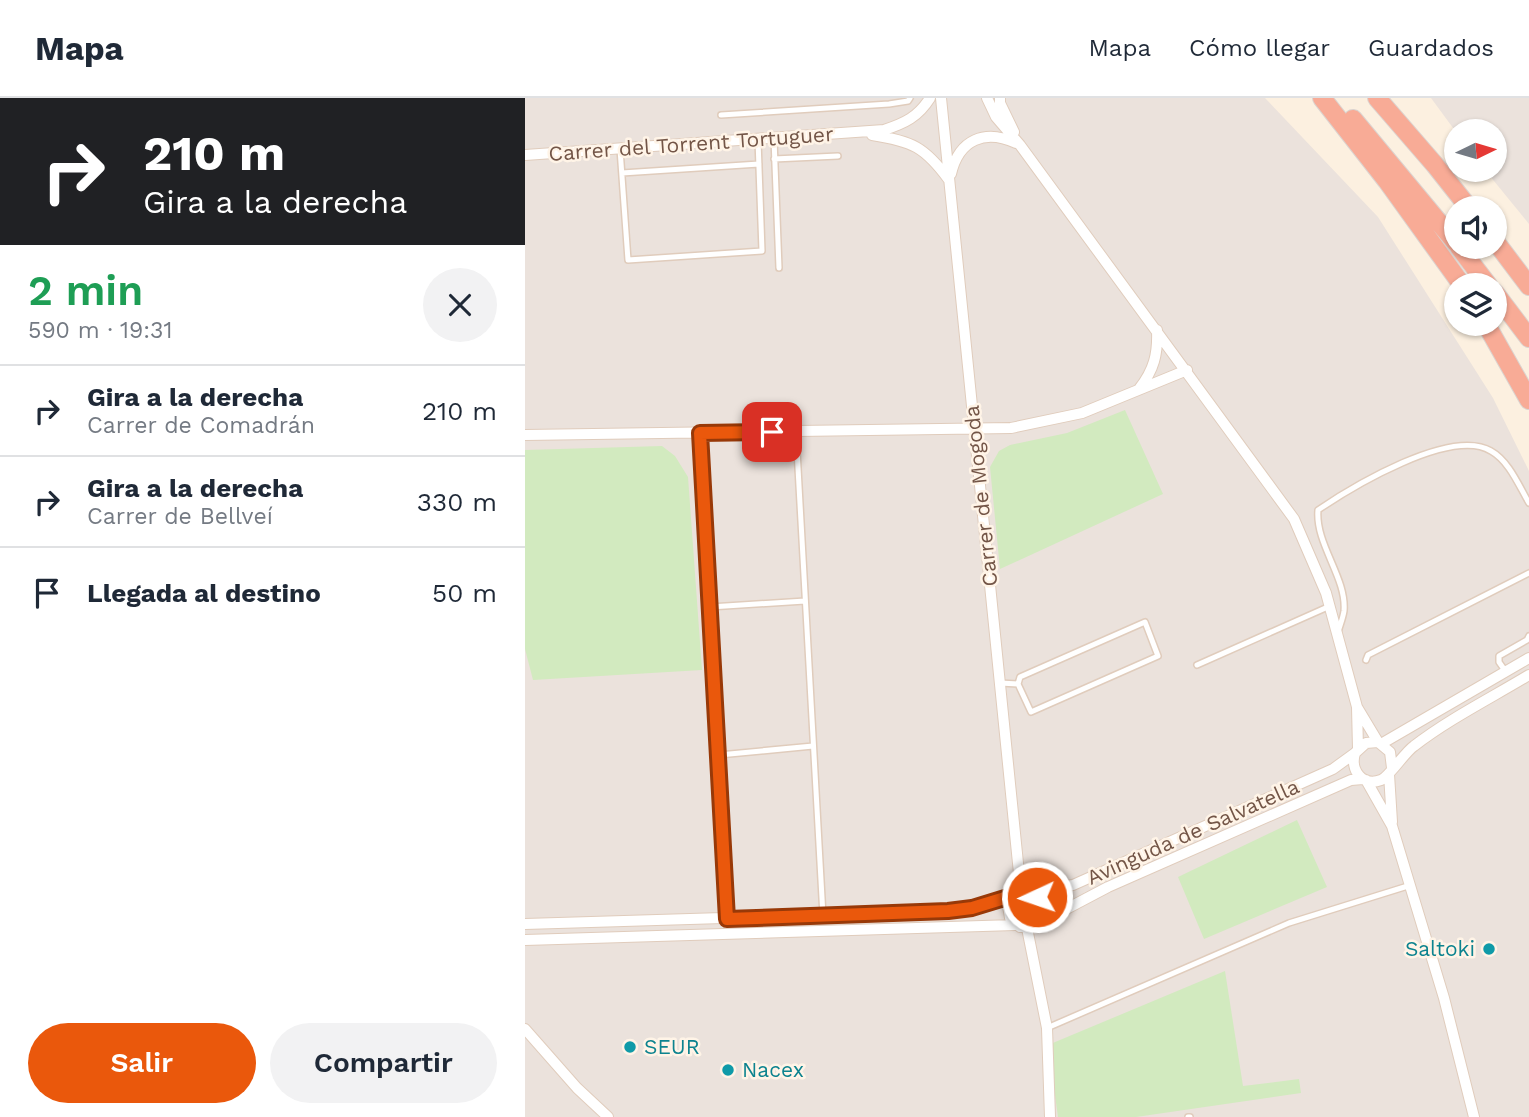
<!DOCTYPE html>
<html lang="es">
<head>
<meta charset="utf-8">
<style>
	:root { --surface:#fff; --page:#f2f2f3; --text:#1f2937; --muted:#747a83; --line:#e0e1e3; --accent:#ea580c }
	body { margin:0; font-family:"Work Sans",sans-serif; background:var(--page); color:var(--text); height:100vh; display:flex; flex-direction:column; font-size:26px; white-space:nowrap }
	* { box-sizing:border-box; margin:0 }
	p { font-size:23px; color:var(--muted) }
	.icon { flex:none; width:38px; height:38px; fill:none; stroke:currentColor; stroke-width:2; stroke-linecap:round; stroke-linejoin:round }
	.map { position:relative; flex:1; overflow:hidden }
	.panel { display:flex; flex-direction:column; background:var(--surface); width:525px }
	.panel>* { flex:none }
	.banner { background:#202124; color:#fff; overflow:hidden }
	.needle { width:46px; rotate:85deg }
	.fabs { position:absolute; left:919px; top:21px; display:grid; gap:14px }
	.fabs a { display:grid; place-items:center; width:63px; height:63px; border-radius:50%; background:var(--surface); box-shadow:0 2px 5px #0004; font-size:35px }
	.pin { position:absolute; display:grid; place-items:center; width:60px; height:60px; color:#fff; margin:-30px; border-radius:14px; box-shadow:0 4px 10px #0006 }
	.me { position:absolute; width:77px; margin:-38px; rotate:267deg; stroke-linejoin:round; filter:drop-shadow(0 0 5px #0008) }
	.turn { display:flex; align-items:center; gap:24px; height:147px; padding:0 28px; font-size:32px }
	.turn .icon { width:91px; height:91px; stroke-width:2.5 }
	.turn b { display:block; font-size:49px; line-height:60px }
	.round { display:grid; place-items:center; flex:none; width:74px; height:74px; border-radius:37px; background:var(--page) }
	.headline { display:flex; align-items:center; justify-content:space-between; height:119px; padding:0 28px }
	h1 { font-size:42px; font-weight:600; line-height:52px; color:#1e9e55 }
	.action { display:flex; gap:14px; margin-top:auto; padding:14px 28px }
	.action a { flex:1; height:80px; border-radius:42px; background:var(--accent); color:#fff; font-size:28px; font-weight:600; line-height:80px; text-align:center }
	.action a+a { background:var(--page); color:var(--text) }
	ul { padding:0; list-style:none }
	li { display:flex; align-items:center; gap:21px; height:91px; padding:0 28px; border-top:2px solid var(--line) }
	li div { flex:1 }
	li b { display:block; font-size:26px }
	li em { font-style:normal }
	header { display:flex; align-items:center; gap:42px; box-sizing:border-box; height:98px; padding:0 35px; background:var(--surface); border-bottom:2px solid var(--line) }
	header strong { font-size:33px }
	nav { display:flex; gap:38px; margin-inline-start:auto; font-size:24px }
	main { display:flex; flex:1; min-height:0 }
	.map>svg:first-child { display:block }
	.industrial { fill:#ebe2dc }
	.green { fill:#d2eabf }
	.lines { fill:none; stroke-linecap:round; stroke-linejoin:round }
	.lane-casing { stroke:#e0ccbc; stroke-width:8 }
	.street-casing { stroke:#e0ccbc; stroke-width:12 }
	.highway-casing { stroke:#dbd3cf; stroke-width:20 }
	.lane { stroke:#fff; stroke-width:5 }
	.street { stroke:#fff; stroke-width:10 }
	.highway { stroke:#f8ab96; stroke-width:18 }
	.route-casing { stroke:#983908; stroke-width:18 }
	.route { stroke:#ea580c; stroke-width:12 }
	.culture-dot { fill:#0f9aa8; stroke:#fff4e7; stroke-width:2.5 }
	.labels { text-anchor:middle; stroke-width:5; stroke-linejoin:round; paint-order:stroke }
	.street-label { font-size:21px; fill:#735547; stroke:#fff4e7 }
	.culture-label { font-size:21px; fill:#0d838f; stroke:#fff4e7; text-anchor:start }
</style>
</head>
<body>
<header>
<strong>Mapa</strong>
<nav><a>Mapa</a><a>Cómo llegar</a><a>Guardados</a></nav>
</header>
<main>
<section class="panel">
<div class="banner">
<div class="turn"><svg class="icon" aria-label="right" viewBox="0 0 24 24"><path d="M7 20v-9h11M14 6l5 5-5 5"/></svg><div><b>210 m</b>Gira a la derecha</div></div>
</div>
<div class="headline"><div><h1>2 min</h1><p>590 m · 19:31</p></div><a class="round"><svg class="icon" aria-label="close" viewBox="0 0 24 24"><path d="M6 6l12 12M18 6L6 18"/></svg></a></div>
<ul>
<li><svg class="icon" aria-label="right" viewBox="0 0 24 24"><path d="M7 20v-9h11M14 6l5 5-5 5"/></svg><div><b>Gira a la derecha</b><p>Carrer de Comadrán</p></div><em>210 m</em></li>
<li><svg class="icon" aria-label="right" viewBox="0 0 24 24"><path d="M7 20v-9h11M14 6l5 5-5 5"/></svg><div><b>Gira a la derecha</b><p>Carrer de Bellveí</p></div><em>330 m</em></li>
<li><svg class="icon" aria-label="arrive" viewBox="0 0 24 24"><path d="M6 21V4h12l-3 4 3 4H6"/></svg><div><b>Llegada al destino</b></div><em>50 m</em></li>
</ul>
<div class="action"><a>Salir</a><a>Compartir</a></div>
</section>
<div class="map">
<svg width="1004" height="1019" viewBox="0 0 1004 1019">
	<rect width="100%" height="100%" fill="#fcf0e0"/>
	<path class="industrial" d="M0,0h740l113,119 115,181 36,73v646h-1004z
		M906,0h98v126l-44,-54h10v-39l-39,1z"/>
	<path class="green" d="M600,312l38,84 -163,75 -10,-102 9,-16 11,-6 57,-12z
		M137,348l13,10 13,21 14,193 -169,10 -8,-31v-199z
		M772,722l30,67 -123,52 -26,-62z
		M700,873l18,115 56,-7 2,14 -165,24h-78l-10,-72z"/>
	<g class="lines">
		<defs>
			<path id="lane" d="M196,17l168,-11 19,-3 2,-3
				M249,41l5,129
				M95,51l8,111 134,-9 -4,-111
				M249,61l64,-3
				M97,75l137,-9
				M271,334l27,484
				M185,509l95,-6
				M813,534c2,-7 5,-14 6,-21 3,-33 -29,-67 -26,-101 34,-23 133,-83 173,-59 18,10 28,35 38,52
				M841,562l2,-5 161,-82
				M672,567l133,-59
				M981,574l-7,-10v-6l28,-16 2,-4
				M475,585l18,1 13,28 127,-56 -13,-34 -125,55 -2,7
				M194,657l94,-9
				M522,930l242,-105 122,-38
				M663,1019h2"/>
			<path id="street" d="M416,0l80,795
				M462,0l9,19 24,28 274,374 32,74 31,114 1,42
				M475,0v5l14,29
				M347,37c40,6 53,12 77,45
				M0,57l359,-25c21,-7 34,-13 46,-32
				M426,76c8,-35 34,-45 65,-31
				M614,291c15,-19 19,-35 18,-59
				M175,335l27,486
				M0,337l486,-7 71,-15 105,-43
				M832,609l21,35
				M856,646l148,-86
				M867,670l-2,-16 -12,-10 -12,1 -11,10c-5,17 7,34 26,27 8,-3 23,-27 33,-34 35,-27 77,-48 115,-71
				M864,676l3,48
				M841,682l26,46 52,172 30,119
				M504,795c13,5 17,17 10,29
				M490,797l-7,11 2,12 10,9 14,-1 74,-39 243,-107 12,-1
				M0,826l423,-13 24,-3 49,-15 52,-8 260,-116 22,-16
				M502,830l20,100 3,89
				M0,842l490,-15
				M0,931l52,59 31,29"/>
			<path id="highway" d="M797,0l65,83 75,104
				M852,0l58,67 34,43
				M828,21l103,124
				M970,143l34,45
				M934,149l29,38
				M970,195l34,45
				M961,226l43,76"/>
		</defs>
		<use href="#lane" class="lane-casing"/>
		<use href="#street" class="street-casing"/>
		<use href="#highway" class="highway-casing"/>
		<use href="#lane" class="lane"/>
		<use href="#street" class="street"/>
		<use href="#highway" class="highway"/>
	</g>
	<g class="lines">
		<defs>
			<path id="route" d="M247,334l-72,1 27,486 221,-8 24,-3 49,-15 10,1 6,3"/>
		</defs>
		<use href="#route" class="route-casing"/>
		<use href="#route" class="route"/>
	</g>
	<g class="culture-dot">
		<circle cx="964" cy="851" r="7"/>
		<circle cx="105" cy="949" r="7"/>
		<circle cx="203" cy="972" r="7"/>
	</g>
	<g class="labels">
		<g class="street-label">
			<text transform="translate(166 46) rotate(-4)" y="7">Carrer del Torrent Tortuguer</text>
			<text transform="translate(456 398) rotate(-96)" y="7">Carrer de Mogoda</text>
			<text transform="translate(668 734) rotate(-24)" y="7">Avinguda de Salvatella</text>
		</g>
		<g class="culture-label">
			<text x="950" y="858" text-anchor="end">Saltoki</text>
			<text x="119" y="956">SEUR</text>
			<text x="217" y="979">Nacex</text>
		</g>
	</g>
</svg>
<div class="fabs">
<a><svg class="needle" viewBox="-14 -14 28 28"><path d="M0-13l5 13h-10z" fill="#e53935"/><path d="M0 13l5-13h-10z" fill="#747a83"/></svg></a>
<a><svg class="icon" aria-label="sound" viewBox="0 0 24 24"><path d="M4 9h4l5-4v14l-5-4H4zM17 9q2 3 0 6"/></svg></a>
<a><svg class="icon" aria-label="layers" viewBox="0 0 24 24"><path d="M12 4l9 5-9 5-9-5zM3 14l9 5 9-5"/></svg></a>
</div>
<div class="pin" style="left:247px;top:334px;background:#d93025"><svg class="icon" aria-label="arrive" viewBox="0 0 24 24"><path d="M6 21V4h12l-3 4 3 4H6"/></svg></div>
<svg class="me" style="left:512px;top:799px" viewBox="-20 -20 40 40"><circle r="17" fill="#ea580c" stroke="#fff" stroke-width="3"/><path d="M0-11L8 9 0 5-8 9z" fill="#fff"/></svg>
</div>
</main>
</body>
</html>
